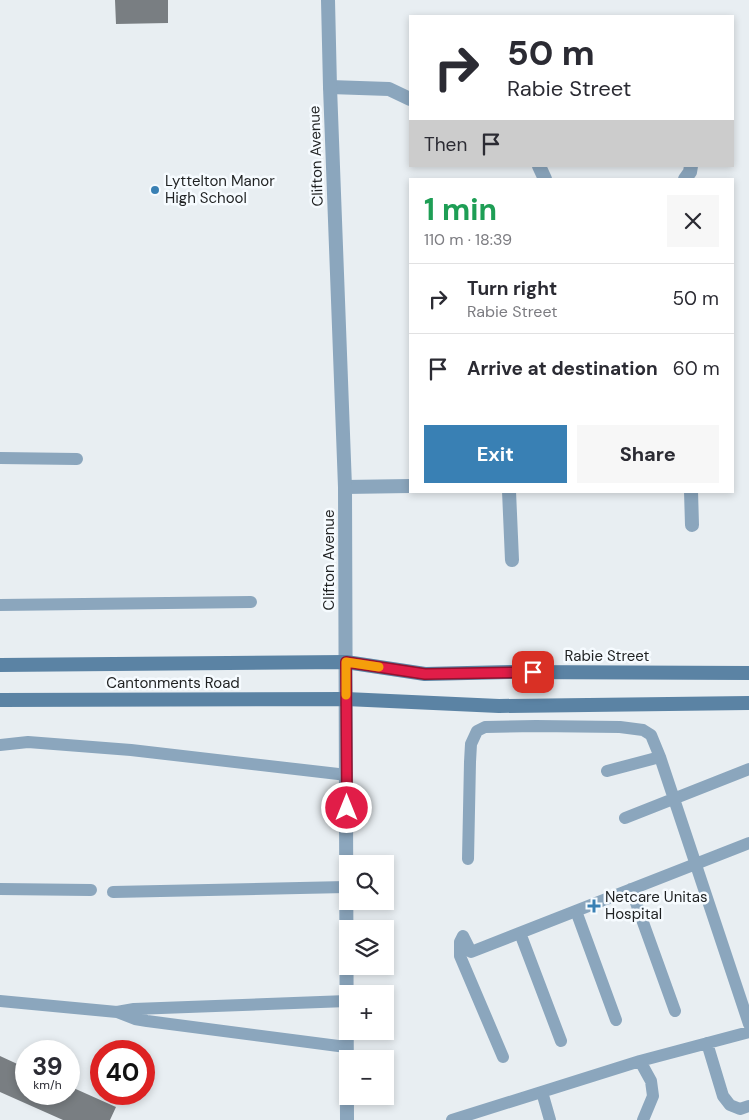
<!DOCTYPE html>
<html lang="en">
<head>
<meta charset="utf-8">
<style>
	:root { --surface:#fff; --page:#f7f7f7; --text:#2b2b33; --muted:#7c7c81; --line:#e1e1e2; --accent:#3980b4 }
	body { margin:0; font-family:"DM Sans",sans-serif; background:var(--page); color:var(--text); height:100vh; display:flex; flex-direction:column; font-size:19px; white-space:nowrap }
	* { box-sizing:border-box; margin:0 }
	p { font-size:16px; color:var(--muted) }
	.icon { flex:none; width:28px; height:28px; fill:none; stroke:currentColor; stroke-width:2; stroke-linecap:round; stroke-linejoin:round }
	.map { position:relative; flex:1; overflow:hidden }
	.details { position:absolute; left:409px; top:178px; width:325px; height:315px; display:flex; flex-direction:column; background:var(--surface); border-radius:0px; box-shadow:0 2px 8px #0003 }
	.details>* { flex:none }
	.top-card { position:absolute; left:409px; top:15px; width:325px; height:152px; border-radius:0px; box-shadow:0 2px 8px #0003; background:#fff; color:var(--text); overflow:hidden }
	.buttons { position:absolute; left:339px; top:855px; display:grid; gap:10px }
	.buttons a { display:grid; place-items:center; width:55px; height:55px; border-radius:0px; background:var(--surface); box-shadow:0 2px 8px #0003; font-size:25px }
	.speed { position:absolute; left:15px; top:1040px; display:flex; gap:10px; font-size:25px; font-weight:700; text-align:center }
	.speed>* { display:grid; place-content:center; width:65px; height:65px; border-radius:50%; background:var(--surface); box-shadow:0 2px 8px #0003; line-height:1 }
	.speed small { font-size:12px; font-weight:400 }
	.speed .limit { border:8px solid #d22; background:#fff; color:#111 }
	.pin { position:absolute; display:grid; place-items:center; width:42px; height:42px; color:#fff; margin:-21px; border-radius:10px; box-shadow:0 2px 8px #0006 }
	.me { position:absolute; width:55px; margin:-28px; rotate:0deg; stroke-linejoin:round; filter:drop-shadow(0 0 4px #0008) }
	.turn { display:flex; align-items:center; gap:18px; height:105px; padding:0 15px; font-size:22px }
	.turn .icon { width:65px; height:65px; stroke-width:2.5 }
	.turn b { display:block; font-size:35px; line-height:42px }
	.then { display:flex; align-items:center; height:48px; padding:0 15px; background:#0003; gap:10px; font-size:19px }
	.round { display:grid; place-items:center; flex:none; width:52px; height:52px; border-radius:0px; background:var(--page) }
	.headline { display:flex; align-items:center; justify-content:space-between; height:85px; padding:0 15px }
	h1 { font-size:30px; font-weight:700; line-height:38px; color:#1e9e55 }
	.cta { display:flex; gap:10px; margin-top:auto; padding:10px 15px }
	.cta a { flex:1; height:58px; border-radius:0px; background:var(--accent); color:#fff; font-size:20px; font-weight:700; line-height:58px; text-align:center }
	.cta a+a { background:var(--page); color:var(--text) }
	ul { padding:0; list-style:none }
	li { display:flex; align-items:center; gap:15px; height:70px; padding:0 15px; border-top:1px solid var(--line) }
	li div { flex:1 }
	li b { display:block; font-size:19px }
	li em { font-style:normal }
	.map>svg:first-child { display:block }
	.building { fill:#797e82 }
	.lines { fill:none; stroke-linecap:round; stroke-linejoin:round }
	.service { stroke:#8ba6bd; stroke-width:12 }
	.minor { stroke:#8ba6bd; stroke-width:14 }
	.tertiary { stroke:#8ba6bd; stroke-width:14 }
	.secondary { stroke:#5b83a4; stroke-width:14 }
	.route-casing { stroke:#92132f; stroke-width:12 }
	.route { stroke:#e11d48; stroke-width:9 }
	.slow { stroke:#f59e0b; stroke-width:9 }
	.poi-dot { fill:#3980b4; stroke:#f6fbff; stroke-width:2 }
	.labels { text-anchor:middle; stroke-width:5; stroke-linejoin:round; paint-order:stroke }
	.street-label { font-size:15px; fill:#1f2122; stroke:#f6fbff }
	.poi-label { font-size:15px; fill:#1f2122; stroke:#f6fbff; text-anchor:start }
</style>
</head>
<body>
<div class="map">
<svg width="749" height="1120" viewBox="0 0 749 1120">
	<rect width="100%" height="100%" fill="#e8eef2"/>
	<path class="building" d="M115,0h53v23l-52,1z
		M0,1056l26,12v26h43v-8l47,21 -6,13h-47l-63,-28z"/>
	<g class="lines">
		<path class="service" d="M0,458l77,1
			M0,605l251,-3
			M0,745l28,-3 103,8 216,25
			M607,771l53,-14 89,267
			M625,818l124,-49
			M468,859l2,-97 1,-18 6,-13 8,-4 51,-1 84,1 23,3 8,5 9,22
			M0,889l91,1
			M631,889l44,122
			M113,892l233,-5
			M576,911l40,109
			M520,933l41,108
			M0,1001l117,11 18,7 12,2 199,26
			M117,1012l17,-3 213,-8
			M707,1043l16,53 7,9 10,4 9,-3
			M503,1057l-43,-101v-14l3,-6 8,16 278,-109
			M640,1061l11,20 2,15 -10,24
			M542,1092l8,28
			M452,1120l188,-59 109,-29"/>
		<path class="minor" d="M330,87l59,2 21,10
			M539,166l6,13
			M685,179l5,-7 1,-6
			M345,487l65,-1
			M509,491l3,69
			M691,491l1,34"/>
		<path class="tertiary" d="M328,0l2,87 15,400 2,633"/>
		<path class="secondary" d="M0,665l346,-3 79,12 88,-2 236,1
			M0,700l346,-1 153,7 250,-3"/>
	</g>
	<g class="lines">
		<defs>
			<path id="route" d="M347,808l-1,-146 79,12 108,-2"/>
		</defs>
		<use href="#route" class="route-casing"/>
		<use href="#route" class="route"/>
		<path class="slow" d="M346,695v-33l33,5"/>
	</g>
	<g class="poi-dot">
		<circle cx="155" cy="190" r="5"/>
		<path d="M591.5 898.5h5v5h5v5h-5v5h-5v-5h-5v-5h5z"/>
	</g>
	<g class="labels">
		<g class="street-label">
			<text transform="translate(316 156) rotate(-92)" y="5">Clifton Avenue</text>
			<text transform="translate(329 560) rotate(-90)" y="5">Clifton Avenue</text>
			<text x="607" y="661">Rabie Street</text>
			<text x="173" y="688">Cantonments Road</text>
		</g>
		<g class="poi-label">
			<text x="165" y="186">Lyttelton Manor<tspan x="165" dy="17">High School</tspan></text>
			<text x="605" y="902">Netcare Unitas<tspan x="605" dy="17">Hospital</tspan></text>
		</g>
	</g>
</svg>
<div class="buttons">
<a><svg class="icon" aria-label="search" viewBox="0 0 24 24"><circle cx="10" cy="10" r="6"/><path d="M15 15l6 6"/></svg></a>
<a><svg class="icon" aria-label="layers" viewBox="0 0 24 24"><path d="M12 4l9 5-9 5-9-5zM3 14l9 5 9-5"/></svg></a>
<a>+</a>
<a>−</a>
</div>
<div class="speed"><div>39<small>km/h</small></div><div class="limit">40</div></div>
<div class="pin" style="left:533px;top:672px;background:#d93025"><svg class="icon" aria-label="arrive" viewBox="0 0 24 24"><path d="M6 21V4h12l-3 4 3 4H6"/></svg></div>
<svg class="me" style="left:347px;top:808px" viewBox="-20 -20 40 40"><circle r="17" fill="#e11d48" stroke="#fff" stroke-width="3"/><path d="M0-11L8 9 0 5-8 9z" fill="#fff"/></svg>
<div class="top-card">
<div class="turn"><svg class="icon" aria-label="right" viewBox="0 0 24 24"><path d="M7 20v-9h11M14 6l5 5-5 5"/></svg><div><b>50 m</b>Rabie Street</div></div>
<div class="then">Then<svg class="icon" aria-label="arrive" viewBox="0 0 24 24"><path d="M6 21V4h12l-3 4 3 4H6"/></svg></div>
</div>
<section class="details">
<div class="headline"><div><h1>1 min</h1><p>110 m · 18:39</p></div><a class="round"><svg class="icon" aria-label="close" viewBox="0 0 24 24"><path d="M6 6l12 12M18 6L6 18"/></svg></a></div>
<ul>
<li><svg class="icon" aria-label="right" viewBox="0 0 24 24"><path d="M7 20v-9h11M14 6l5 5-5 5"/></svg><div><b>Turn right</b><p>Rabie Street</p></div><em>50 m</em></li>
<li><svg class="icon" aria-label="arrive" viewBox="0 0 24 24"><path d="M6 21V4h12l-3 4 3 4H6"/></svg><div><b>Arrive at destination</b></div><em>60 m</em></li>
</ul>
<div class="cta"><a>Exit</a><a>Share</a></div>
</section>
</div>
</body>
</html>
